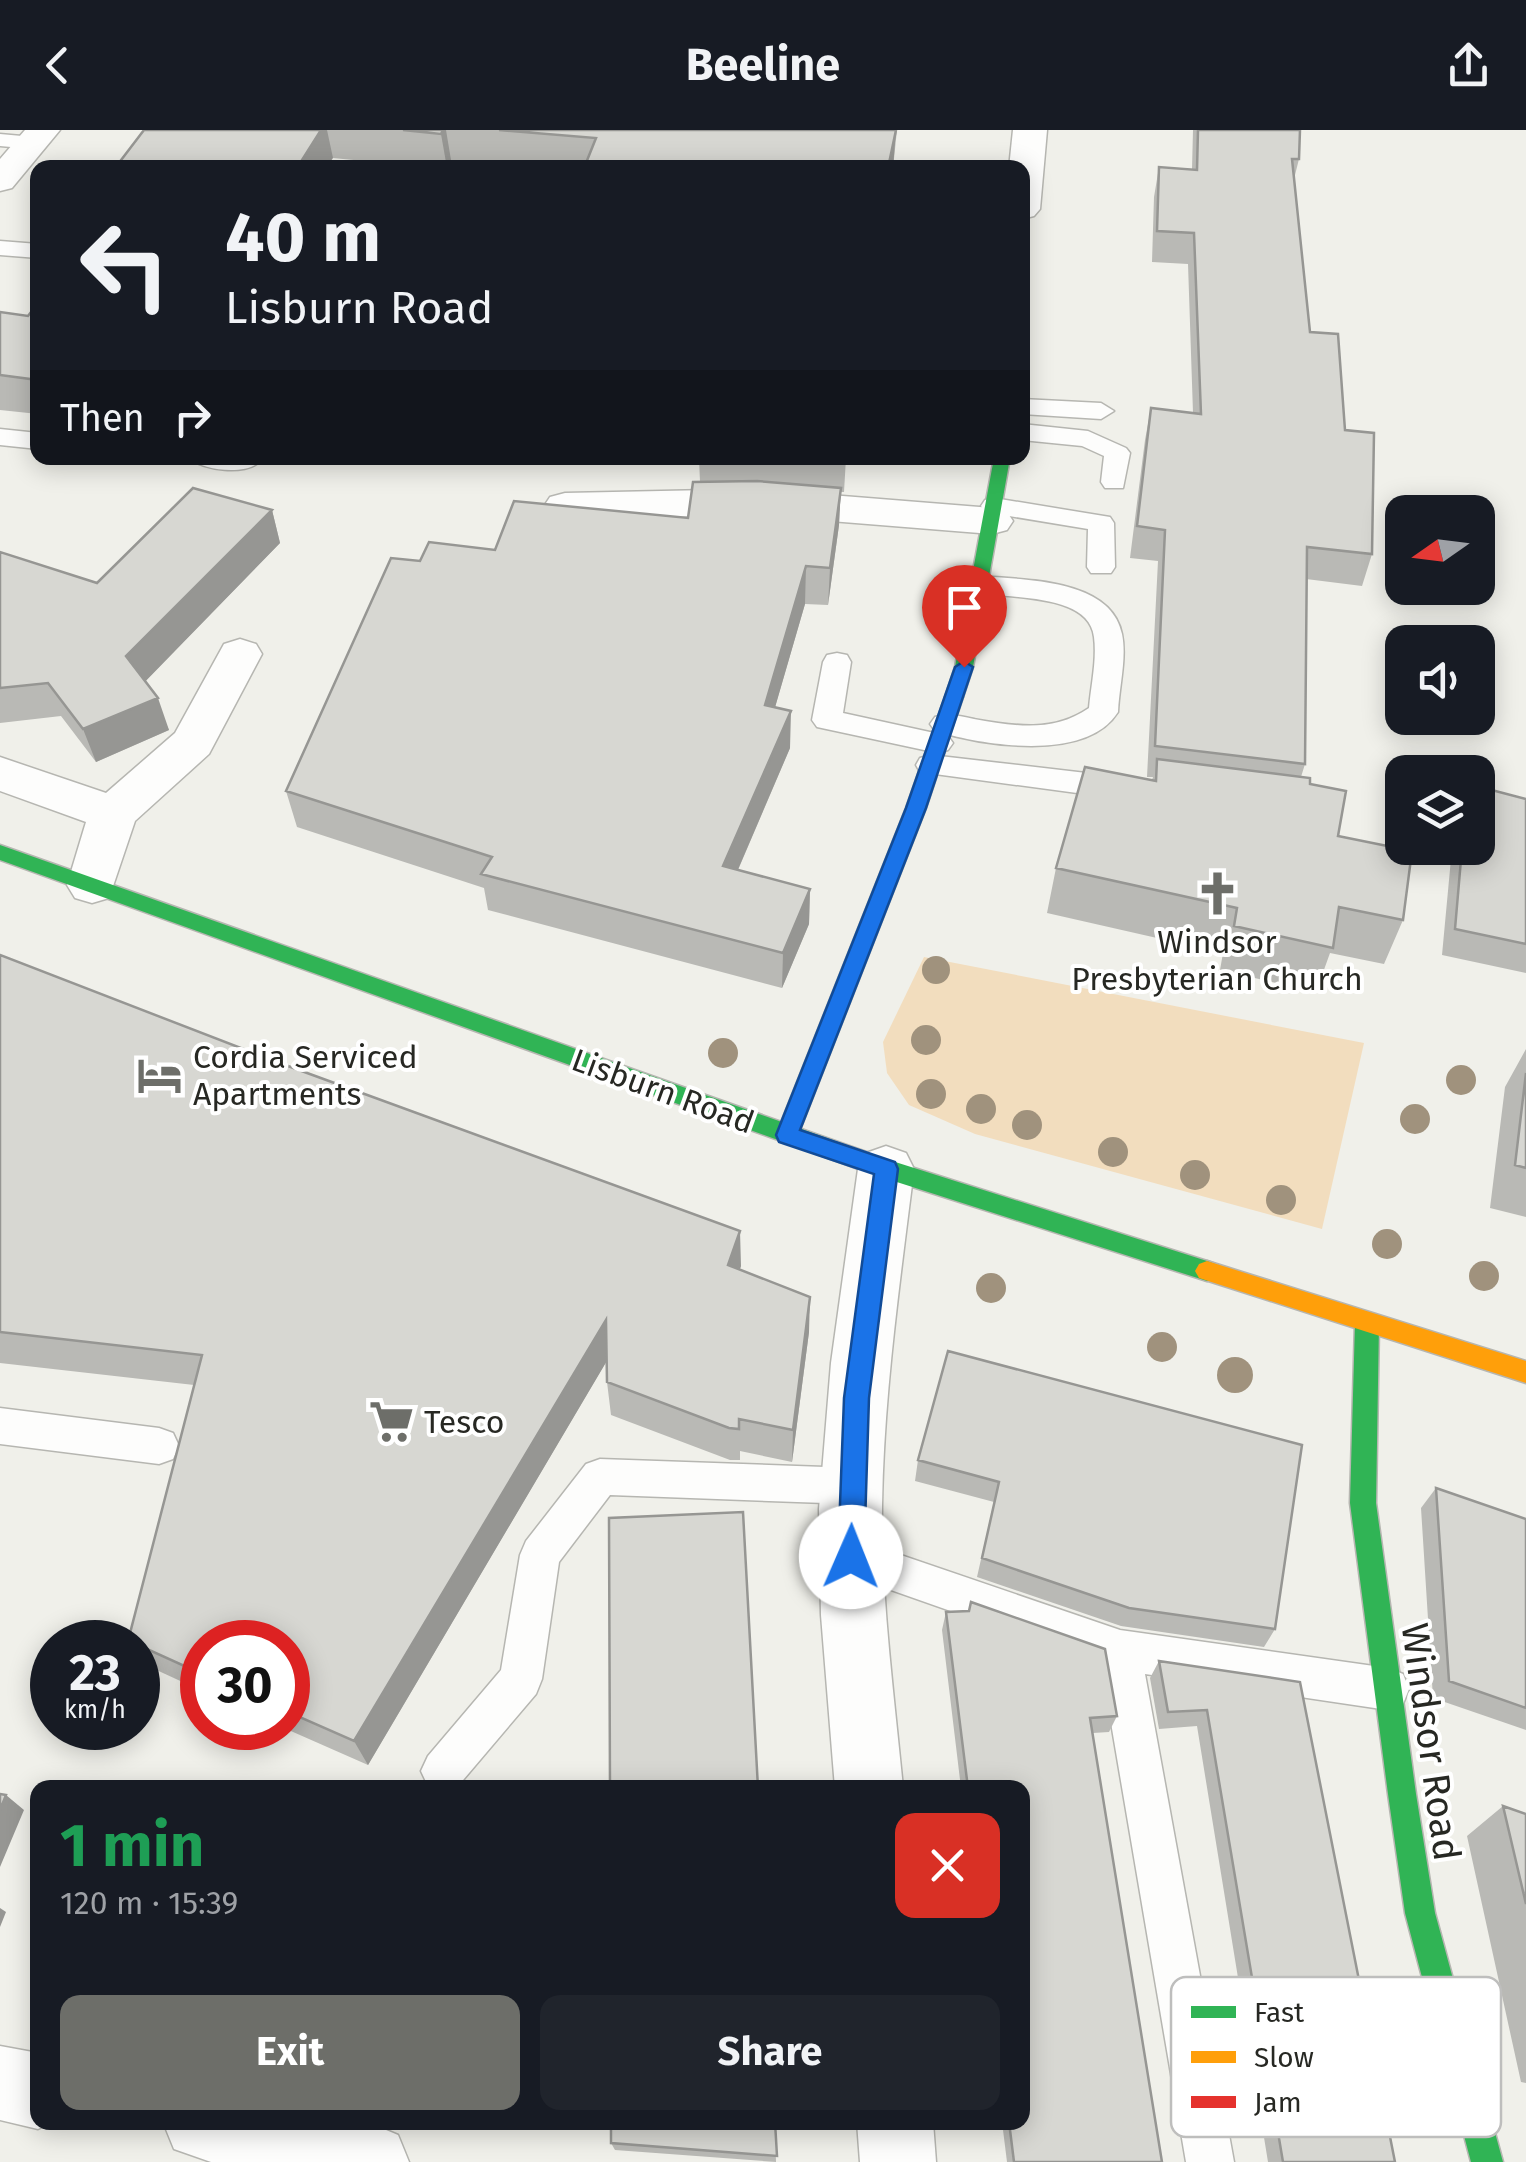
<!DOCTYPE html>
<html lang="en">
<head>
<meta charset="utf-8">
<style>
	:root { --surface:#171b24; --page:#20242c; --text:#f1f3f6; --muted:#9ea1a6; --accent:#6d6e69 }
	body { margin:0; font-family:"Fira Sans",sans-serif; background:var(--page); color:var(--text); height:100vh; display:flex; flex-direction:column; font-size:38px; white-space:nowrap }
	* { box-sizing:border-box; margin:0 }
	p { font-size:32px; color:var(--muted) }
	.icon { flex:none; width:55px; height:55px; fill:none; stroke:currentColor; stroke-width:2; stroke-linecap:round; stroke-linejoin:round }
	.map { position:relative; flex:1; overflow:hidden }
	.drawer { position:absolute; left:30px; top:1650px; width:1000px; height:350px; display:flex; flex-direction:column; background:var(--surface); border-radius:20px; box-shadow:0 5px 25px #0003 }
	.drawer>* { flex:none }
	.hud { position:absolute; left:30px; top:30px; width:1000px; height:305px; border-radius:20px; box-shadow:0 5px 25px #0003; background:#171b24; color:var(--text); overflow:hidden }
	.needle { width:65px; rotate:256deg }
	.controls { position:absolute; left:1385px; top:365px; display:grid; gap:20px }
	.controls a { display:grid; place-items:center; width:110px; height:110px; border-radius:20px; background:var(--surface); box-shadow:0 5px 25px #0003; font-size:50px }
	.speed { position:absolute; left:30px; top:1490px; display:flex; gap:20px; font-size:50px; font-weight:700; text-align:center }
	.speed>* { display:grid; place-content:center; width:130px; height:130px; border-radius:50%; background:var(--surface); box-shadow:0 5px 25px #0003; line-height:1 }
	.speed small { font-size:25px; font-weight:400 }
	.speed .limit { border:15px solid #d22; background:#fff; color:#111 }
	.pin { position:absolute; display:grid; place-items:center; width:85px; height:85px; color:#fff; margin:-102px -42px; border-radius:50% 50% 50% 0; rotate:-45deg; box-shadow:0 0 10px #0007 }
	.pin .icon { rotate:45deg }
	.me { position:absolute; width:110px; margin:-55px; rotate:1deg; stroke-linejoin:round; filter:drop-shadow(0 0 8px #0008) }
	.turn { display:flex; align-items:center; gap:35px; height:210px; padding:0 30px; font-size:45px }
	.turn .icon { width:130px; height:130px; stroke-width:2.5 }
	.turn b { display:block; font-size:70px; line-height:85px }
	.then { display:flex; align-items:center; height:95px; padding:0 30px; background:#0003; gap:20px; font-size:38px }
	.round { display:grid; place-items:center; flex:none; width:105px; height:105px; border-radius:20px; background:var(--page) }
	.summary { display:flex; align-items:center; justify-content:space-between; height:170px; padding:0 30px }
	h1 { font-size:60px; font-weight:700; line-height:75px; color:#1e9e55 }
	.action { display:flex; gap:20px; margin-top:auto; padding:20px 30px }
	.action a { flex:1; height:115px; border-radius:20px; background:var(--accent); color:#fff; font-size:40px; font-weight:700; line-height:115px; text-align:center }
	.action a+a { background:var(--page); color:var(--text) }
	header { display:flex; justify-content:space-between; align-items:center; height:130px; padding:0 30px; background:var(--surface); font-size:45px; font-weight:700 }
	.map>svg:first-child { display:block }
	.green { fill:#f2ddbe }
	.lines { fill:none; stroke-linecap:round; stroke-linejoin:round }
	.lane-casing { stroke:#b6b6b1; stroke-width:3 }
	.street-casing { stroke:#b6b6b1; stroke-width:3 }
	.fast-casing { stroke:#b6b6b1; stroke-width:3 }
	.slow-casing { stroke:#b6b6b1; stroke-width:3 }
	.jam-casing { stroke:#b6b6b1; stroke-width:3 }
	.lane { fill:#fdfdfc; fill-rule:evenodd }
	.street { fill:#fdfdfc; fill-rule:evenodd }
	.fast { fill:#30b455; fill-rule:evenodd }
	.slow { fill:#ff9f0a; fill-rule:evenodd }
	.jam { fill:#e5322d; fill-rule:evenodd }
	.tree { fill:#a0927d }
	.wall { fill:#b9b9b5 }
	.shaded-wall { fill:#969693 }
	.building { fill:#d7d7d2; stroke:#969693; stroke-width:2.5 }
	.route { fill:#1a73e8; stroke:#114b97; stroke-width:2.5 }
	.labels { text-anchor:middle; stroke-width:8; stroke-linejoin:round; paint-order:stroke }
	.poi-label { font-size:32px; fill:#272823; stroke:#fff; text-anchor:start }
	.street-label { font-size:32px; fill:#272823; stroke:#fff }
	.near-street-label { font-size:38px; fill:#272823; stroke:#fff }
	.key { fill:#fff; stroke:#bebebd; stroke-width:2.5 }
	.key-label { font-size:28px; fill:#272823 }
</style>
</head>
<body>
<header><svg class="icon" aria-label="back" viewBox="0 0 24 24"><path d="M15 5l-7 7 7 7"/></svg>Beeline<svg class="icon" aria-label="share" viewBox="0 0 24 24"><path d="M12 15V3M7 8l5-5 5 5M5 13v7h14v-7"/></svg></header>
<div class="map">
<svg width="1526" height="2032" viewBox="0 0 1526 2032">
	<rect width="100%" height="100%" fill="#f0f0ea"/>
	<path class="green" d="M924,827l440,86 -42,186 -347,-95 -66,-29 -22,-32 -4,-31z"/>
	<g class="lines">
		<defs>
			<path id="lane" d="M0,4l33,3 11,6 -11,6 -33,-3z
				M0,111l38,3v14l-38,-3z
				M1022,269l79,4 13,8 -13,8 -79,-5z
				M1022,294l66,7 38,17 4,5 -7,35h-18l-4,-6 3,-26 -22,-10 -60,-6z
				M0,299l38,4v16l-38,-4z
				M190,328h66l3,4c-12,13 -57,9 -69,-4z
				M994,368l116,19 4,6 1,44 -4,6h-20l-4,-6 1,-38 -103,-17 -4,-6 4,-6z
				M980,446c43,4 131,2 142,58 5,24 -3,53 -4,78 -32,51 -136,33 -183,19l-5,-7 5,-7c13,-4 25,-1 39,2 40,7 79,14 115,-11 2,-23 8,-48 5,-71 -5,-46 -91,-37 -124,-46l-4,-6 4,-6z
				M837,523l10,2 4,7 -8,51 105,23 5,7 -5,7 -10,3 -121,-26 -5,-7 11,-58 4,-7z
				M931,625l198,23 11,3 4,8 -4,8 -11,3 -209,-28 -4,-7 4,-7z
				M0,1278l159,20 14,5 6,13 -6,13 -14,5 -159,-20z
				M600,1329l253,9 14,5 6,13 -6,13 -14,5 -243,-9 -51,67 -17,117 -6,15 -78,92h-30l-7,-15 7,-15 73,-86 19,-115 6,-14 60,-77z
				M851,1408l269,92 268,38 15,6 6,15 -6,15 -15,6 -243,-36 89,488h-48l-85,-498 -264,-93 -6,-14 6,-14z"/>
			<path id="street" d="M25,0h35l-48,58 -12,3v-32z
				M1013,0h34l-7,79 -6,7 -12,3v-51h-13z
				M757,359l235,19 15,4 6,9 -6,9 -15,4 -235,-19 -192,4 -15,-4 -6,-9 6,-9 15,-4z
				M240,509l16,5 6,10 -53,100 -74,67 -26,77 -17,5 -17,-5 -8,-13 19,-63 -86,-31v-34l106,36 69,-60 49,-89z
				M886,1016l20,7 8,16c-14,112 -30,223 -32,336 -1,94 12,189 21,283h-68l-14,-173 -2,-106 12,-146 27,-194 8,-16z
				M0,1916l38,7v69h15l-15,7 -38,-9z
				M163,1992h204l31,13 11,27h-198l-37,-13z
				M857,1992h76l3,40h-76z"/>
			<path id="fast" d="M994,328h16l-37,209 -10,30 -9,6 -9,-6 10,-30z
				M0,715l889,315 318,101 8,3 4,7 -4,7 -8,3 -329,-105 -878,-316z
				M1367,1182l9,4 3,7 -3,180 40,291 19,119 68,249h-32l-66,-249 -17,-119 -38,-291 5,-180 3,-7z"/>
			<path id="slow" d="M1207,1131l319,100v22l-327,-105 -4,-7 4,-7z"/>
			<path id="jam" d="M954,561l9,6 -37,111 -128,327 -3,6h-16l-3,-6 130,-327 39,-111z"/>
		</defs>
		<use href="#lane" class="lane-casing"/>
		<use href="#street" class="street-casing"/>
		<use href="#fast" class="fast-casing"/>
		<use href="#slow" class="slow-casing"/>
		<use href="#jam" class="jam-casing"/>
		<use href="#lane" class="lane"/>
		<use href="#street" class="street"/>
		<use href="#fast" class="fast"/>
		<use href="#slow" class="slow"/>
		<use href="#jam" class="jam"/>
	</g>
	<g class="tree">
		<circle cx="936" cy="840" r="14"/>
		<circle cx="926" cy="910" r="15"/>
		<circle cx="723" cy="923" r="15"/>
		<circle cx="1461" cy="950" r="15"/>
		<circle cx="931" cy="964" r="15"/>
		<circle cx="981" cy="979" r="15"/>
		<circle cx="1415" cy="989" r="15"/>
		<circle cx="1027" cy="995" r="15"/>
		<circle cx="1113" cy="1022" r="15"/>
		<circle cx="1195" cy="1045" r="15"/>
		<circle cx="1281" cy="1070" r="15"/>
		<circle cx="1387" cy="1114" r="15"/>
		<circle cx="1484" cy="1146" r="15"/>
		<circle cx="991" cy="1158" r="15"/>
		<circle cx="1162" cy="1217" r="15"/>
		<circle cx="1235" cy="1245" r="18"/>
	</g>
	<path class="wall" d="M144,0h753l-4,38h-362l-80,-8 -4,8h-12l-102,-10z
		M1193,0h107l-1,29 -5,20 16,153 35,98 27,124 -10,32 -56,-7 -1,185 -4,13 9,7 28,52 65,84 -19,44 -54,-11 -14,39 -96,-22 3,-17 -176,-40 9,-45 96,-88 1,-3h-6l11,-216 -28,-3 15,-118 6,-32 42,5 -5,-149 -36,-2 2,-65 5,-30 33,2z
		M38,173v111l-38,-4v-98l28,4z
		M699,328h147l-2,34h-4l-1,33 -11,80 -23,-1 -30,103 15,41 -52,122 72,19 -1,35 -27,64 -294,-78 -4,-22 -187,-61 -11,-36 134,-230 268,-43 12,-36z
		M272,380l8,33 -135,138 24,49 -73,32 -35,-46 -61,7v-171l97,31z
		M1484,658l42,11v174l-84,-18 10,-107h26l4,-54z
		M0,825l741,311 -1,3 69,63 -17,130 -52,-11v9h-10l-119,-45 -4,-33 -1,-20 -238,403 -84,-37h4v-86h-86v49l-52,-24 -12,-15v-10h-8l-2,-1 66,-256 -194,-22z
		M1526,919v168l-36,-9 15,-121z
		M948,1221l327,278 -11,18 -143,-21 -144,-49 17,-75 -79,-21 3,-21z
		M1436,1358l90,31v211l-93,-32 -12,-190z
		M946,1482l171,104 -8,16 -16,1 69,429h-155l-5,-40h20v-334h-61l-19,-158z
		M1159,1531l141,21 95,480h-127l-71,-436 -38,3 -9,-51z
		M1503,1676l23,8v269l-5,-1 -54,-246z
		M775,1992l1,40 -161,-12 -4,-7z"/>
	<path class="shaded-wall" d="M321,0h6l6,28 -7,10h-29z
		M443,0h3l5,30 -4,8 -6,-34z
		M896,0l-3,38h-5z
		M841,358l-2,37 -11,80 2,-37z
		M272,380l8,33 -142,146 -12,-33z
		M806,436l-1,38 -40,138v-37z
		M158,568l11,32 -73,32 -13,-33z
		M791,581l-1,37 -66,154 -1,-36z
		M810,759l-1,35 -27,64 1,-35z
		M740,1101l1,35 -12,33 -1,-34z
		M810,1167l-1,35 -17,130 1,-32z
		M606,1190l5,34 -243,411 -14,-24z
		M6,1665l18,15 -24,57v-57z
		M0,1778l6,4 -6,15z"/>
	<path class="building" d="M144,0h177l-24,38h-182z
		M403,0h40l-2,4z
		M499,0h397l-8,38h-304l12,-30z
		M1198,0h102l-1,29h-7l18,173 28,2 7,96 29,3 -2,121 -65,-7 -2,217 -150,-18 10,-216 -28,-4 14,-118 50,6 -7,-181 -37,-2 2,-64 38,3z
		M38,173v77l-38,-5v-63l28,4z
		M757,351l84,7 -11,80 -24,-2 -41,139 26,6 -68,155 87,23 -27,64 -302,-79 11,-17 -206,-66 105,-233 29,3 9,-19 66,8 19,-49 174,17 5,-36z
		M193,358l79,22 -146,146 32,42 -75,31 -35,-46 -48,5v-136l97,31z
		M1157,629l153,19v6l36,7 -8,45 74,15 -9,69 -64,-13 -6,41 -99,-22 3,-18 -181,-40 29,-101 71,14z
		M1484,658l42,11v145l-71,-15 7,-81h16v-55l6,1z
		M0,825l277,107 463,169 -12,34 82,32 -17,133 -54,-11v10l-10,-1 -122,-46 -1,-62 -252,421 -66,-29v-70h-86v32l-64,-29v-3l-10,-1 74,-286 -202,-23z
		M1526,943v95l-11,-3z
		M948,1221l354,94 -27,184 -146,-21 -147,-50 17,-76 -81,-22z
		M1436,1358l90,31v189l-77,-27z
		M743,1382l15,276h-148l-1,-270z
		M971,1472l134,47 12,67 -27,2 72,444h-148l-5,-40h13v-334h-54l-22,-176 23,-1z
		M1159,1531l141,21 95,480h-112l-76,-452 -39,2z
		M0,1664l6,1 -6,15z
		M1503,1676l23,8v90z
		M611,1992h164l2,34 -166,-13z"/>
	<path class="route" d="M964,531l9,6 -47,141 -126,322 95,32 3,7 -29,229 -5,159 -4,9 -9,4 -10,-4 -3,-9 6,-159 30,-224 -95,-32 -3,-7 130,-327 49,-141z"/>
	<defs>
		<symbol id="church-bare" viewBox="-9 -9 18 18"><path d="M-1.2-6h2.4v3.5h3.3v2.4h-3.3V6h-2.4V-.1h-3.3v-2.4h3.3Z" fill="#6d6e69" stroke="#fff" stroke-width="2.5" paint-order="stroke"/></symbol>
		<symbol id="hotel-bare" viewBox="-9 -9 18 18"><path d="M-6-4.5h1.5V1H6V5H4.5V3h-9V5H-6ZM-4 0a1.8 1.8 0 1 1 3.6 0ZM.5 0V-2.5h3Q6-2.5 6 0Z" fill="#6d6e69" stroke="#fff" stroke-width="2.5" paint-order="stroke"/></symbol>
		<symbol id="supermarket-bare" viewBox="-9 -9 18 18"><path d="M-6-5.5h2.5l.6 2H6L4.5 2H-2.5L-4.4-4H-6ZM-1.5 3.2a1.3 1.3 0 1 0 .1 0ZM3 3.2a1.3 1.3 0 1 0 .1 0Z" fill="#6d6e69" stroke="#fff" stroke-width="2.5" paint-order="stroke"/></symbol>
	</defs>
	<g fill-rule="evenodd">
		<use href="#church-bare" x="1186" y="732" width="63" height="63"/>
		<use href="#hotel-bare" x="128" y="914" width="63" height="63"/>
		<use href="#supermarket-bare" x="360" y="1260" width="63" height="63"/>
	</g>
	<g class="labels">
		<g class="poi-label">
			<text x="1217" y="823" text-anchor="middle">Windsor<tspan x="1217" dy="37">Presbyterian Church</tspan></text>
			<text x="193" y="938">Cordia Serviced<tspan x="193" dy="37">Apartments</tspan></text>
			<text x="424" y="1303">Tesco</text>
		</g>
		<g class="street-label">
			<text transform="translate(663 961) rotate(20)" y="11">Lisburn Road</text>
		</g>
		<g class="near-street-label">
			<text transform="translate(1431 1612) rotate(82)" y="13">Windsor Road</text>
		</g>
	</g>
	<rect x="1171" y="1847" width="330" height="160" rx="15" class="key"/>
	<rect x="1191" y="1876" width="45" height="12" fill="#30b455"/>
	<rect x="1191" y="1921" width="45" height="12" fill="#ff9f0a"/>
	<rect x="1191" y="1966" width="45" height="12" fill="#e5322d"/>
	<g class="key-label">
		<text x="1254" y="1892">Fast</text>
		<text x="1254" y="1937">Slow</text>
		<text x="1254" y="1982">Jam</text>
	</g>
</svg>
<div class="controls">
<a><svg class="needle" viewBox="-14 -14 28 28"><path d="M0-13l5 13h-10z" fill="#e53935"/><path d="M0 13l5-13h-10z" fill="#9ea1a6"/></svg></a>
<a><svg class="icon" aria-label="sound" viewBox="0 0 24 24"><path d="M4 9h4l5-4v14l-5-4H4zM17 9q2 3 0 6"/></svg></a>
<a><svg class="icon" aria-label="layers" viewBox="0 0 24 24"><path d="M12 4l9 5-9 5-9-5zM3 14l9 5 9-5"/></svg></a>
</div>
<div class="speed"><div>23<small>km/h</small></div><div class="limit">30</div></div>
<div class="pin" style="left:964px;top:537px;background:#d93025"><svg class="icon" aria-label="arrive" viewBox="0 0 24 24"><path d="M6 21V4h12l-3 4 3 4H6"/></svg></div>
<svg class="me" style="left:851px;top:1427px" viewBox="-20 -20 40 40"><circle r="19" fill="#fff"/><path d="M0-13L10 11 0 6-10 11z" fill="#1a73e8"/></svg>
<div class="hud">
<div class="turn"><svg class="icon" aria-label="left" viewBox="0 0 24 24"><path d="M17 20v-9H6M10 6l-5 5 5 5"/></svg><div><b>40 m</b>Lisburn Road</div></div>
<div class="then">Then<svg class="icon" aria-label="right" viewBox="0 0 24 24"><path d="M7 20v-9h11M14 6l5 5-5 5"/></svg></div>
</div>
<section class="drawer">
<div class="summary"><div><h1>1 min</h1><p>120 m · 15:39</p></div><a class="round" style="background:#d93025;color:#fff"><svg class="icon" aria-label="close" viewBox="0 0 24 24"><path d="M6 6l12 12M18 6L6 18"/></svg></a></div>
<div class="action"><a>Exit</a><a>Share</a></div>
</section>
</div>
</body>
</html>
